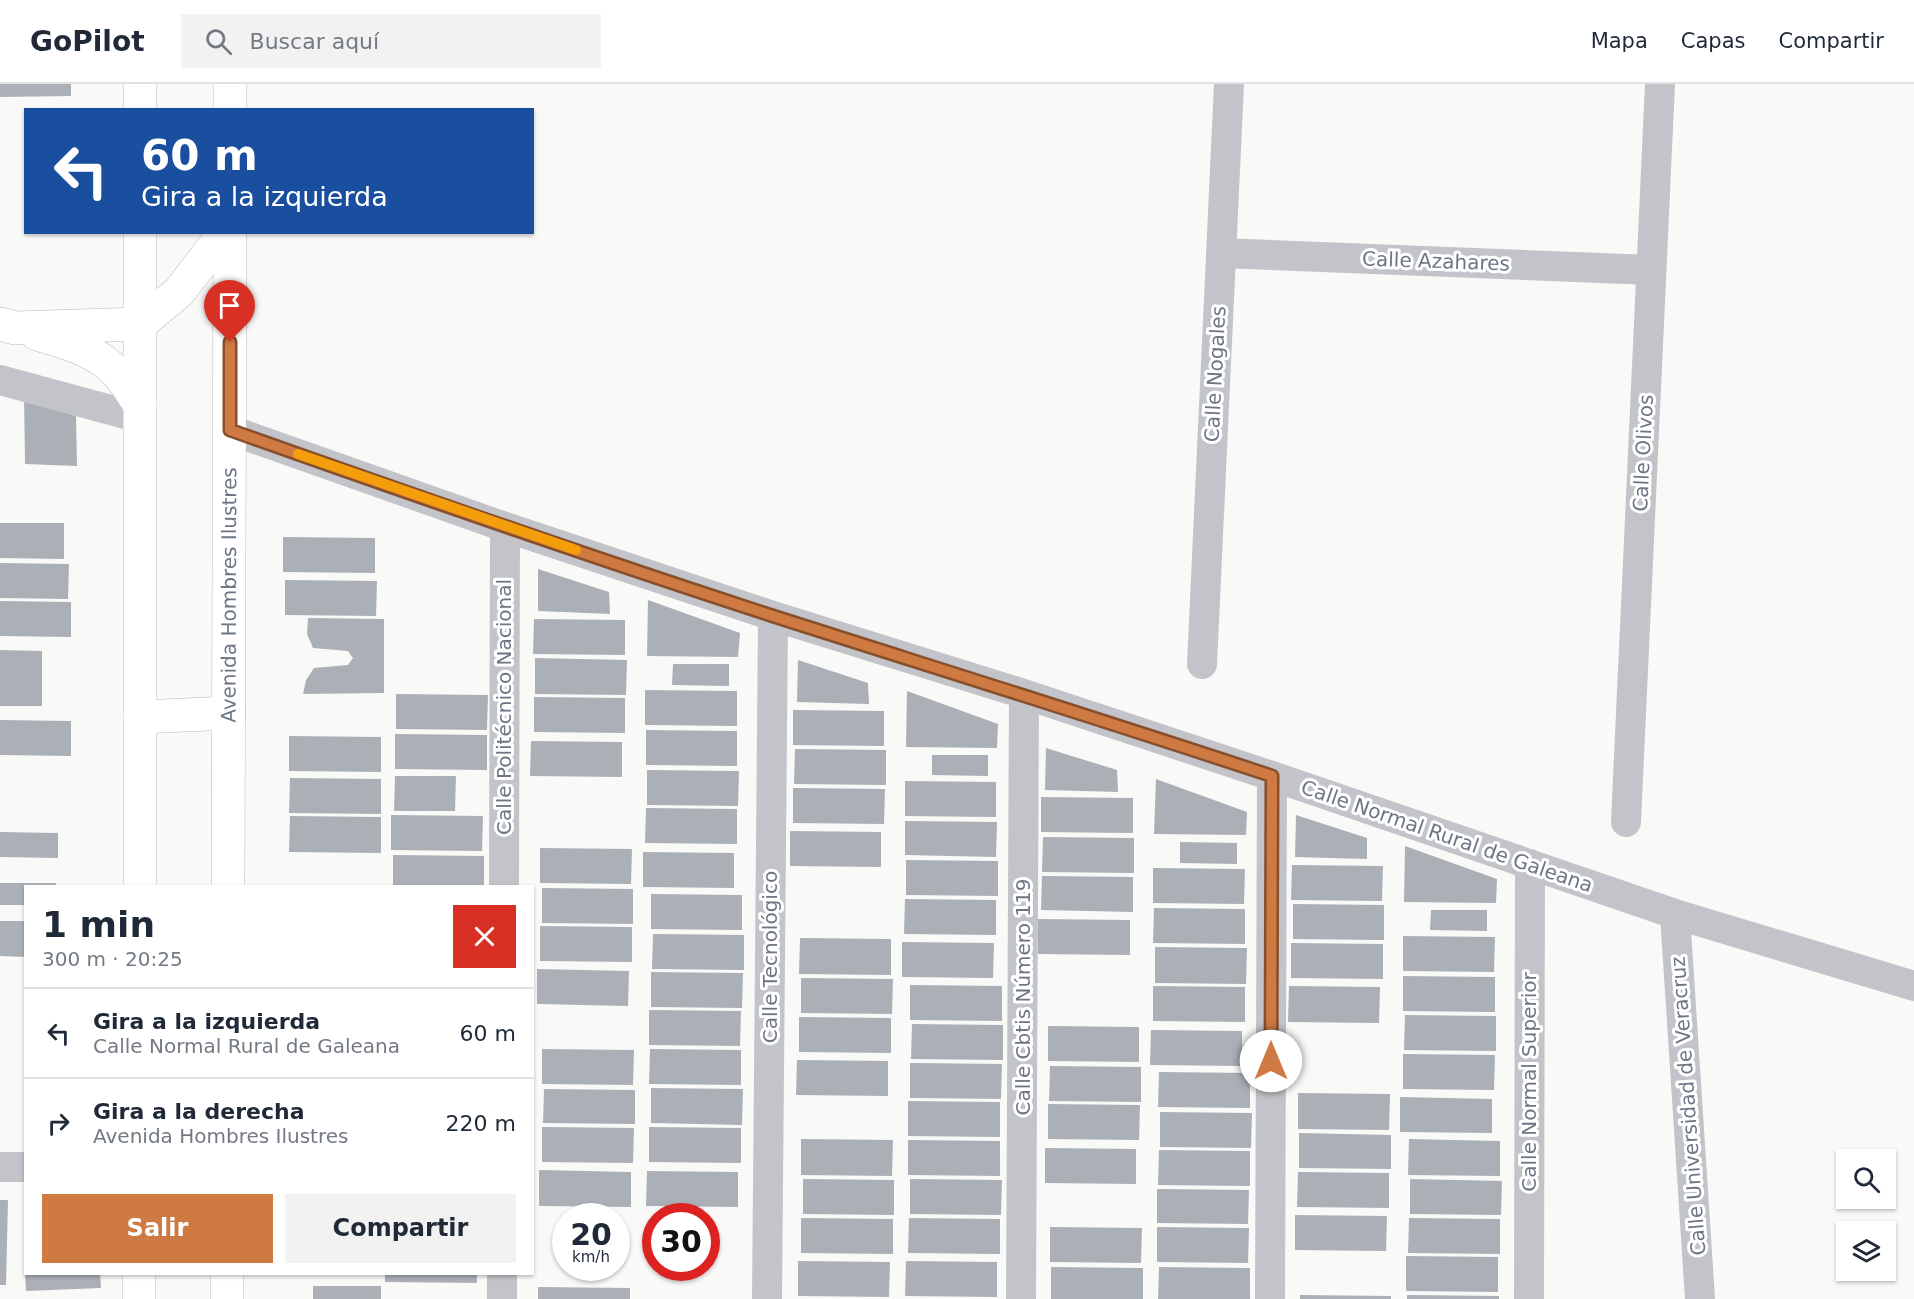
<!DOCTYPE html>
<html lang="es">
<head>
<meta charset="utf-8">
<style>
	:root { --surface:#fff; --page:#f2f2f3; --text:#1f2937; --muted:#747a83; --line:#e0e1e3; --accent:#cf7a42 }
	body { margin:0; font-family:"DejaVu Sans",sans-serif; background:var(--page); color:var(--text); height:100vh; display:flex; flex-direction:column; font-size:22px; white-space:nowrap }
	* { box-sizing:border-box; margin:0 }
	p { font-size:20px; color:var(--muted) }
	.icon { flex:none; width:33px; height:33px; fill:none; stroke:currentColor; stroke-width:2; stroke-linecap:round; stroke-linejoin:round }
	.map { position:relative; flex:1; overflow:hidden }
	.sheet { position:absolute; left:24px; top:801px; width:510px; height:390px; display:flex; flex-direction:column; background:var(--surface); border-radius:0px; box-shadow:0 2px 4px #0004 }
	.sheet>* { flex:none }
	.guide { position:absolute; left:24px; top:24px; width:510px; height:126px; border-radius:0px; box-shadow:0 2px 4px #0004; background:#1a4fa0; color:#fff; overflow:hidden }
	.tools { position:absolute; left:1836px; top:1065px; display:grid; gap:12px }
	.tools a { display:grid; place-items:center; width:60px; height:60px; border-radius:0px; background:var(--surface); box-shadow:0 2px 4px #0004; font-size:30px }
	.speed { position:absolute; left:552px; top:1119px; display:flex; gap:12px; font-size:30px; font-weight:700; text-align:center }
	.speed>* { display:grid; place-content:center; width:78px; height:78px; border-radius:50%; background:var(--surface); box-shadow:0 2px 4px #0004; line-height:1 }
	.speed small { font-size:15px; font-weight:400 }
	.speed .limit { border:9px solid #d22; background:#fff; color:#111 }
	.pin { position:absolute; display:grid; place-items:center; width:51px; height:51px; color:#fff; margin:-62px -26px; border-radius:50% 50% 50% 0; rotate:-45deg; box-shadow:0 0 6px #0007 }
	.pin .icon { rotate:45deg }
	.me { position:absolute; width:66px; margin:-33px; rotate:0deg; stroke-linejoin:round; filter:drop-shadow(0 0 4px #0008) }
	.turn { display:flex; align-items:center; gap:21px; height:126px; padding:0 18px; font-size:27px }
	.turn .icon { width:78px; height:78px; stroke-width:2.5 }
	.turn b { display:block; font-size:42px; line-height:51px }
	.round { display:grid; place-items:center; flex:none; width:63px; height:63px; border-radius:0px; background:var(--page) }
	.headline { display:flex; align-items:center; justify-content:space-between; height:102px; padding:0 18px }
	h1 { font-size:36px; font-weight:700; line-height:45px }
	.action { display:flex; gap:12px; margin-top:auto; padding:12px 18px }
	.action a { flex:1; height:69px; border-radius:0px; background:var(--accent); color:#fff; font-size:24px; font-weight:700; line-height:69px; text-align:center }
	.action a+a { background:var(--page); color:var(--text) }
	ul { padding:0; list-style:none }
	li { display:flex; align-items:center; gap:18px; height:90px; padding:0 18px; border-top:2px solid var(--line) }
	li div { flex:1 }
	li b { display:block; font-size:22px }
	li em { font-style:normal }
	header { display:flex; align-items:center; gap:36px; box-sizing:border-box; height:84px; padding:0 30px; background:var(--surface); border-bottom:2px solid var(--line) }
	header strong { font-size:28px }
	nav { display:flex; gap:33px; margin-inline-start:auto; font-size:21px }
	.search { width:420px; height:54px; background:var(--page); display:flex; align-items:center; gap:15px; box-sizing:border-box; padding:0 21px; border-radius:0px; color:var(--muted); font-size:22px }
	.map>svg:first-child { display:block }
	.building { fill:#abb0b7 }
	.lines { fill:none; stroke-linecap:round; stroke-linejoin:round }
	.primary-casing { stroke:#b8babf; stroke-width:34 }
	.minor { stroke:#c2c4c9; stroke-width:30 }
	.primary { stroke:#fff; stroke-width:33 }
	.route-casing { stroke:#874f2b; stroke-width:15 }
	.route { stroke:#cf7a42; stroke-width:10 }
	.slow { stroke:#f59e0b; stroke-width:10 }
	.labels { text-anchor:middle; stroke-width:6; stroke-linejoin:round; paint-order:stroke }
	.street-label { font-size:20px; fill:#6c7685; stroke:#fff }
</style>
</head>
<body>
<header>
<strong>GoPilot</strong>
<div class="search"><svg class="icon" aria-label="search" viewBox="0 0 24 24"><circle cx="10" cy="10" r="6"/><path d="M15 15l6 6"/></svg>Buscar aquí</div>
<nav><a>Mapa</a><a>Capas</a><a>Compartir</a></nav>
</header>
<div class="map">
<svg width="1914" height="1215" viewBox="0 0 1914 1215">
	<rect width="100%" height="100%" fill="#f9f9f8"/>
	<path class="building" d="M0,0h71v12l-71,1z
		M24,312l52,20 1,50 -52,-2z
		M0,439h64v36l-64,-1z
		M283,453l92,1v35l-92,-1z
		M0,479l69,1 -1,35 -68,-1z
		M538,485l71,23 1,22 -72,-3z
		M285,496l92,1 -1,35 -91,-1z
		M648,516l92,33 -2,24 -91,-1z
		M0,517l71,1v35l-71,-1z
		M308,534l76,1v74l-81,1 3,-14 8,-12 34,-3 5,-7 -5,-7 -35,-3 -6,-14z
		M534,535l91,1v35l-92,-1z
		M0,566l42,1v55h-42z
		M535,574l92,2 -1,35 -91,-1z
		M798,576l70,23 1,21 -72,-2z
		M673,580h56v22l-57,-1z
		M645,606l92,1v35l-92,-1z
		M907,607l91,33 -1,24 -91,-1z
		M396,610l92,1 -1,35 -91,-1z
		M534,613l91,1v35l-91,-1z
		M793,626l91,1v35l-91,-1z
		M0,636l71,1v35l-71,-1z
		M646,646l91,1v35l-91,-1z
		M395,650l92,1v35l-92,-1z
		M289,652l92,1v35l-92,-1z
		M531,657l91,1v35l-92,-1z
		M1046,664l71,22 1,22 -73,-2z
		M795,665l91,1v35l-92,-1z
		M932,671h56v21l-56,-1z
		M647,686l92,1 -1,35 -91,-1z
		M395,692h61l-1,35h-61z
		M290,694l91,1v35l-92,-1z
		M1156,695l91,33 -1,23 -92,-1z
		M905,697l91,1v35l-91,-1z
		M793,704l92,1 -1,35 -91,-1z
		M1041,713l92,1v35l-92,-1z
		M646,724l91,1v35l-92,-1z
		M391,731l92,1 -1,35 -91,-1z
		M1296,731l71,23v21l-72,-2z
		M290,732l91,1v36l-92,-1z
		M905,737l92,1 -1,35 -91,-2z
		M790,747l91,1v35l-91,-1z
		M0,748l58,1v25l-58,-1z
		M1043,753l91,1v35l-92,-1z
		M1180,758l57,1v21l-57,-1z
		M1405,762l92,33 -1,24 -92,-1z
		M540,764l92,1 -1,35 -91,-1z
		M643,768l91,1v35l-91,-1z
		M393,771l91,1v30h-91z
		M906,776l92,1v35l-92,-1z
		M1292,781l91,1 -1,35 -91,-1z
		M1153,784l92,1 -1,35 -91,-1z
		M1042,792l91,1v35l-92,-2z
		M0,799h56v3h-30v19h-26z
		M542,804l91,1v35l-91,-1z
		M651,810l91,1v35l-91,-1z
		M905,815l91,1v35l-92,-1z
		M1293,820l91,1v35l-91,-1z
		M1154,824l91,1v35l-92,-1z
		M1431,826h56v21l-57,-1z
		M1038,835l92,1v35l-92,-1z
		M0,837h26v36l-26,-1z
		M540,842l92,1v35l-92,-1z
		M653,850l91,1v35l-92,-1z
		M1403,852l92,1 -1,35 -91,-1z
		M800,854l91,1v36l-92,-1z
		M902,858l92,1 -1,35 -91,-1z
		M1291,859l92,1v35l-92,-1z
		M1155,863l92,1 -1,36 -91,-1z
		M537,885l92,2 -1,35 -91,-2z
		M651,888l92,1 -1,35 -91,-1z
		M1403,892l92,1v35l-92,-1z
		M801,894l92,1 -1,35 -91,-1z
		M910,901l92,1v35l-92,-1z
		M1153,902l92,1v35l-92,-1z
		M1289,902l91,1 -1,36 -91,-1z
		M649,926l92,1 -1,35 -91,-1z
		M1405,931l91,1v35l-92,-1z
		M799,933l92,1v35l-92,-1z
		M912,940l91,1v35l-92,-1z
		M1048,942l91,1v35l-91,-1z
		M1151,946l91,1v35l-92,-1z
		M542,965l92,1 -1,35 -91,-1z
		M650,965l91,1v35l-92,-1z
		M1403,970l92,1 -1,35 -91,-1z
		M797,976l91,1v35l-92,-1z
		M910,979l92,1 -1,35 -91,-1z
		M1050,982l91,1v35l-92,-1z
		M1159,988l91,1v35l-92,-1z
		M651,1004l92,1 -1,36 -91,-2z
		M544,1005l91,1v34l-92,-1z
		M1298,1009l92,1 -1,36 -91,-1z
		M1400,1013l92,2v34l-92,-1z
		M908,1017l92,1v35l-92,-1z
		M1048,1020l92,1 -1,35 -91,-1z
		M1160,1028l92,1 -1,35 -91,-1z
		M542,1043l92,1 -1,35 -91,-1z
		M649,1043l92,1v35l-92,-1z
		M1299,1049l92,2v34l-92,-1z
		M801,1055l92,1 -1,36 -91,-1z
		M1409,1055l91,2v35l-92,-1z
		M908,1056l92,1v35l-92,-1z
		M1045,1064l91,1v35l-91,-1z
		M1159,1066l91,1v35l-92,-1z
		M539,1086l92,2v35l-92,-1z
		M647,1087l91,1v35l-92,-1z
		M1298,1088l91,1v35l-92,-1z
		M803,1095l91,1v35l-91,-1z
		M910,1095l92,1 -1,35 -91,-1z
		M1410,1095l92,2 -1,34 -91,-1z
		M1157,1105l92,1 -1,34 -91,-1z
		M0,1116h8l-2,85h-6z
		M1295,1131l92,1 -1,35 -91,-1z
		M801,1134l92,1v35l-92,-1z
		M909,1134l91,1v35l-92,-1z
		M1409,1134l91,1v35l-92,-1z
		M1050,1143l92,1 -1,35 -91,-1z
		M1157,1143l92,1 -1,35 -91,-1z
		M1406,1172l92,1v35l-92,-1z
		M798,1177l92,1 -1,35 -91,-1z
		M906,1177l91,1v35l-92,-1z
		M1051,1183l92,1v31h-92z
		M1159,1183l91,1v31h-92z
		M25,1190h75l1,14 -75,3z
		M385,1190h92v9l-92,-1z
		M313,1202h68v13h-68z
		M538,1203l92,1v11h-92z
		M1300,1211l91,1v3h-91z
		M1407,1211l92,1v3h-92z"/>
	<g class="lines">
		<defs>
			<g id="primary">
				<path d="M140,26v-26"/>
				<path d="M230,26v-26"/>
				<path d="M0,240l15,4 125,-4 39,-32 46,-60"/>
				<path d="M37,250c29,9 60,16 81,40 8,9 15,21 22,31"/>
				<path d="M140,633l89,-4"/>
				<path d="M140,802v-654"/>
				<path id="s1" d="M228,802l2,-654"/>
				<path d="M139,1215v-25"/>
				<path d="M227,1215v-25"/>
			</g>
		</defs>
		<use href="#primary" class="primary-casing"/>
		<path class="minor" d="M1221,169l430,17
			M0,296l140,38
			M230,346l275,97 268,89 251,78 248,82 403,138 239,72
			M1202,580l27,-580
			M1626,738l34,-738
			M504,802l1,-359
			M1675,830l25,385
			M0,1083h26
			M502,1215v-25
			M767,1215l6,-683
			M1021,1215l3,-605
			M1270,1215l2,-523
			M1529,1215l1,-435"/>
		<use href="#primary" class="primary"/>
	</g>
	<g class="lines">
		<defs>
			<path id="route" d="M230,258v88c180,64 361,127 543,186 166,53 333,105 499,160l-1,285"/>
		</defs>
		<use href="#route" class="route-casing"/>
		<use href="#route" class="route"/>
		<path class="slow" d="M298,370l278,96"/>
	</g>
	<g class="labels">
		<g class="street-label">
			<text transform="translate(1436 177) rotate(2)" y="7">Calle Azahares</text>
			<text transform="translate(1215 290) rotate(-87)" y="7">Calle Nogales</text>
			<text transform="translate(1643 369) rotate(-87)" y="7">Calle Olivos</text>
			<text dy="7" stroke="none"><textPath href="#s1" startOffset="291">Avenida Hombres Ilustres</textPath></text>
			<text transform="translate(504 623) rotate(-90)" y="7">Calle Politécnico Nacional</text>
			<text transform="translate(1447 752) rotate(19)" y="7">Calle Normal Rural de Galeana</text>
			<text transform="translate(770 873) rotate(-90)" y="7">Calle Tecnológico</text>
			<text transform="translate(1023 913) rotate(-90)" y="7">Calle Cbtis Número 119</text>
			<text transform="translate(1529 998) rotate(-90)" y="7">Calle Normal Superior</text>
			<text transform="translate(1688 1022) rotate(-94)" y="7">Calle Universidad de Veracruz</text>
		</g>
	</g>
</svg>
<div class="tools">
<a><svg class="icon" aria-label="search" viewBox="0 0 24 24"><circle cx="10" cy="10" r="6"/><path d="M15 15l6 6"/></svg></a>
<a><svg class="icon" aria-label="layers" viewBox="0 0 24 24"><path d="M12 4l9 5-9 5-9-5zM3 14l9 5 9-5"/></svg></a>
</div>
<div class="speed"><div>20<small>km/h</small></div><div class="limit">30</div></div>
<div class="pin" style="left:230px;top:258px;background:#d93025"><svg class="icon" aria-label="arrive" viewBox="0 0 24 24"><path d="M6 21V4h12l-3 4 3 4H6"/></svg></div>
<svg class="me" style="left:1271px;top:977px" viewBox="-20 -20 40 40"><circle r="19" fill="#fff"/><path d="M0-13L10 11 0 6-10 11z" fill="#cf7a42"/></svg>
<div class="guide">
<div class="turn"><svg class="icon" aria-label="left" viewBox="0 0 24 24"><path d="M17 20v-9H6M10 6l-5 5 5 5"/></svg><div><b>60 m</b>Gira a la izquierda</div></div>
</div>
<section class="sheet">
<div class="headline"><div><h1>1 min</h1><p>300 m · 20:25</p></div><a class="round" style="background:#d93025;color:#fff"><svg class="icon" aria-label="close" viewBox="0 0 24 24"><path d="M6 6l12 12M18 6L6 18"/></svg></a></div>
<ul>
<li><svg class="icon" aria-label="left" viewBox="0 0 24 24"><path d="M17 20v-9H6M10 6l-5 5 5 5"/></svg><div><b>Gira a la izquierda</b><p>Calle Normal Rural de Galeana</p></div><em>60 m</em></li>
<li><svg class="icon" aria-label="right" viewBox="0 0 24 24"><path d="M7 20v-9h11M14 6l5 5-5 5"/></svg><div><b>Gira a la derecha</b><p>Avenida Hombres Ilustres</p></div><em>220 m</em></li>
</ul>
<div class="action"><a>Salir</a><a>Compartir</a></div>
</section>
</div>
</body>
</html>
